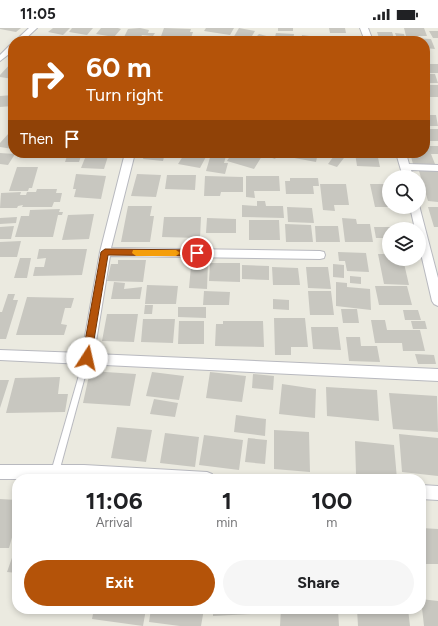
<!DOCTYPE html>
<html lang="en">
<head>
<meta charset="utf-8">
<style>
	:root { --surface:#fff; --page:#f6f6f6; --text:#202124; --muted:#757577; --accent:#b45309 }
	body { margin:0; font-family:Figtree,sans-serif; background:var(--page); color:var(--text); height:100vh; display:flex; flex-direction:column; font-size:15px; white-space:nowrap }
	* { box-sizing:border-box; margin:0 }
	p { font-size:13px; color:var(--muted) }
	.icon { flex:none; width:22px; height:22px; fill:none; stroke:currentColor; stroke-width:2; stroke-linecap:round; stroke-linejoin:round }
	.map { position:relative; flex:1; overflow:hidden }
	.side { position:absolute; left:12px; top:446px; width:414px; height:140px; display:flex; flex-direction:column; background:var(--surface); border-radius:16px; box-shadow:0 2px 6px #0003 }
	.side>* { flex:none }
	.banner { position:absolute; left:8px; top:8px; width:422px; height:122px; border-radius:16px; box-shadow:0 2px 6px #0003; background:#b45309; color:#fff; overflow:hidden }
	.buttons { position:absolute; left:382px; top:142px; display:grid; gap:8px }
	.buttons a { display:grid; place-items:center; width:44px; height:44px; border-radius:50%; background:var(--surface); box-shadow:0 2px 6px #0003; font-size:20px }
	.pin { position:absolute; display:grid; place-items:center; width:34px; height:34px; color:#fff; margin:-17px; border:2px solid #fff; border-radius:50%; box-shadow:0 1px 4px #0007 }
	.me { position:absolute; width:44px; margin:-22px; rotate:10deg; stroke-linejoin:round; filter:drop-shadow(0 0 3px #0008) }
	.turn { display:flex; align-items:center; gap:14px; height:84px; padding:0 12px; font-size:18px }
	.turn .icon { width:52px; height:52px; stroke-width:2.5 }
	.turn b { display:block; font-size:28px; line-height:34px }
	.then { display:flex; align-items:center; height:38px; padding:0 12px; background:#0003; gap:8px; font-size:15px }
	.eta { display:flex; justify-content:space-evenly; align-items:center; height:68px; text-align:center }
	.eta b { font-size:24px; font-weight:700; line-height:28px }
	.cta { display:flex; gap:8px; margin-top:auto; padding:8px 12px }
	.cta a { flex:1; height:46px; border-radius:24px; background:var(--accent); color:#fff; font-size:16px; font-weight:700; line-height:46px; text-align:center }
	.cta a+a { background:var(--page); color:var(--text) }
	.status { display:flex; justify-content:space-between; align-items:center; height:28px; padding:0 20px; background:var(--surface); direction:ltr }
	.status svg { height:11px; fill:currentColor }
	.map>svg:first-child { display:block }
	.building { fill:#c8c7c0 }
	.lines { fill:none; stroke-linecap:round; stroke-linejoin:round }
	.lane-casing { stroke:#b8b9bf; stroke-width:2 }
	.street-casing { stroke:#b8b9bf; stroke-width:2 }
	.lane { fill:#fff; fill-rule:evenodd }
	.street { fill:#fff; fill-rule:evenodd }
	.route { fill:#b45309; stroke:#753606 }
	.slow { fill:#f59e0b }
</style>
</head>
<body>
<div class="status"><b>11:05</b><svg viewBox="0 0 49 12"><path d="M0 12V9h3v3zM5 12V6h3v6zM10 12V3h3v9zM15 12V0h3v12zM26 1h20v11H26zM47 4h2v5h-2z"/></svg></div>
<div class="map">
<svg width="438" height="598" viewBox="0 0 438 598">
	<rect width="100%" height="100%" fill="#ebeae0"/>
	<path class="building" d="M0,0h21l-5,4 -16,-3z
		M53,0h17l-7,7 -15,-3z
		M72,0h21l-6,7 -18,-3z
		M101,0h17l3,1 -7,8 -18,-3z
		M140,0l9,2 -1,3h7l-2,3 -11,-1 -3,6h-17l6,-12z
		M164,0l27,1 -1,3h3l-3,9 -30,-2z
		M206,0h28l-4,7 -26,-4z
		M239,0l16,3 -6,10 -16,-3z
		M278,0h15v3h-15z
		M329,0h16l1,5h-16z
		M404,0h20l3,8h-21z
		M429,3h9v7h-5z
		M377,4h15l3,9h-15z
		M276,5l18,1 -1,7h-19z
		M395,5l9,1 2,7h-8z
		M259,6l15,4 -3,3h-19z
		M302,7l15,2 -1,4h-15z
		M341,10h15l1,3h-15z
		M409,10l22,1 4,10 -10,-1v-7h-15z
		M13,33v18l-13,-2v-2z
		M425,36h13v9h-9z
		M425,46h10l3,9h-13z
		M425,57h13v12h-13z
		M13,67v11l-13,1v-11z
		M425,87h11l2,11h-11z
		M426,101h12v12h-8z
		M9,105l4,1v15l-13,-2v-4z
		M425,118h13v8h-7l4,10h-22l-3,-11h15z
		M0,125l15,1 -7,11 -8,-1z
		M68,125h14l-3,9h-14z
		M87,125h22l-5,16 -23,-1z
		M145,125h20l-2,8 -20,-2z
		M185,125h23l-8,15 -22,-4z
		M232,125h18l12,3 -8,13 -27,-8z
		M258,125h21l-4,6z
		M290,125h28l-2,9 -27,-5z
		M336,125l11,1 -10,13 -9,-3z
		M355,125h22l3,14 -23,-1z
		M211,126l15,2 -2,7h4l-3,11 -19,-3z
		M17,139h21l-6,21h-3l-1,3h-19z
		M419,143h19v31l-10,-1z
		M76,146l30,2 -5,23 -27,-2 2,-8h-3z
		M137,146l24,1 -5,22 -25,-1z
		M167,147h29l-1,15 -30,-1z
		M205,148l38,1v15h-22l-1,4h-16z
		M246,148h33l1,15h-26l1,7 -9,-1z
		M290,150h28l1,8h-6l1,8h-28l-1,-13h5z
		M320,156h26l3,21h-15l1,6 -12,-1z
		M370,156h19v23h-14z
		M37,161h20l-1,4h6l-2,9h-6l-2,5h-30l1,-2 -5,1 -1,2h-17l1,-15 20,-1 -1,3h6l1,-3h9z
		M257,173h8l1,5h17l1,12 -42,-1v-12l15,1z
		M128,178h24l-2,10h4l-4,26h-29z
		M287,179l25,1 2,15 -26,-1z
		M428,179h10v20h-4z
		M60,181l-1,3h4l-1,3h-4l-5,22h-38l6,-21h8l1,-6z
		M94,186l-5,25 -27,1 6,-25z
		M17,189l-1,6 -16,1v-6z
		M164,189h37l-1,21 -38,-1z
		M207,190l29,1v14h-30z
		M342,190l14,1 1,5h13l3,18h-28z
		M249,192h30l1,20h-31z
		M285,196l26,1 2,17h-27z
		M14,198l-3,13h-11v-12z
		M315,198h23l2,16h-24z
		M374,199h18v2h-3v9h-13z
		M21,213l-4,16h-17v-15z
		M39,221h48l-5,26 -49,1 2,-9h9l2,-9 -9,1z
		M338,224l28,1 3,19 -22,-1 -2,-10h-6z
		M378,226h11v5h14l6,26 -25,-1z
		M20,230h11l-4,20h-13z
		M118,232h28l-3,22 -36,-1 4,-17h7z
		M187,234h21l-1,27 -18,-1 2,-22h-4z
		M210,235h30v19l-31,-1z
		M333,236l11,1v13l-11,-1z
		M242,237l27,1v14l-27,-1z
		M272,239l26,1 2,17h-27z
		M306,239h22l3,22 -23,-1z
		M350,248l11,1v7l-11,-1z
		M114,254l11,1 -1,6 18,-2 -2,12h-29z
		M336,254l11,1v4l23,2 1,21 -35,-4z
		M147,257l31,1 -2,18h-31z
		M375,258h32l5,19h-33z
		M204,263l26,1 -1,13h-26z
		M308,263h23l3,24h-24z
		M8,266h7l-2,6h5l-12,39h-6v-27h2z
		M27,269l47,1 -3,10h-6l-4,16 6,1 -3,10h-48z
		M273,271l16,1v10l-16,-1z
		M145,277h8l-1,9h-8z
		M178,279h28v11l-28,-1z
		M341,281h16l2,14h-16z
		M403,282h15l3,10h-16z
		M107,286h31l-4,28 -32,-1z
		M274,290h31l3,29h-17v8h-16z
		M143,291h32l-2,24 -32,-1z
		M371,292h14l2,10h33l5,21h-22l-1,-8h-27z
		M179,293h25v23h-26z
		M223,293h40l1,26 -49,-1 1,-22h7z
		M411,293h14l2,8h-14z
		M311,299h27l3,23 -28,-1z
		M346,309h14l1,9h16l3,16 -31,-1z
		M415,326l19,1 2,9h-18z
		M90,343l46,3 -6,32 -47,-3z
		M152,344l32,4 -5,24 -33,-4z
		M210,344l36,4 -4,26 -36,-4z
		M253,346l21,2 -1,14 -21,-2z
		M60,349l-2,17h10l-3,18 -59,1 9,-35z
		M0,352h9l-9,28z
		M282,356l34,5 -1,29 -36,-4z
		M326,359l51,3 2,31 -52,-5z
		M389,365l48,3 1,36 -45,-3z
		M154,371l24,4 -3,14 -25,-3z
		M236,387l30,4 -1,17 -31,-4z
		M117,399l35,3 -6,32 -35,-4z
		M274,402l35,2 1,40 -36,-3z
		M165,405l34,4 -4,30 -35,-4z
		M399,406l39,4v38l-36,-4z
		M204,407l39,5 -4,30 -40,-5z
		M248,410l19,2 -2,24 -20,-2z
		M355,413l39,4 3,34 -41,-5z
		M0,471l17,1v20l-8,28h-9z
		M421,500l17,1v35h-12z
		M14,524l3,1v20l-10,-1z
		M421,571l17,2v25h-14z
		M94,581h52l-3,17 -51,-7z
		M151,581h53l-3,17h-21l-31,-4z
		M213,581h59v4l-59,3z
		M281,581h57l1,17h-59z
		M357,581h51l2,17h-52z"/>
	<g class="lines">
		<defs>
			<path id="lane" d="M87,327l2,1 1,2 -31,114 -1,2 -3,2 -3,-2 -1,-2 33,-114 1,-2z"/>
			<path id="street" d="M29,0h8l-14,13h-8z
				M360,0h8l5,13h-8z
				M10,17h3v6l-13,10v-6z
				M125,125h10l-24,95 209,3 4,1 1,3 -1,3 -4,1 -210,-3 -16,98 344,15v12l-438,-21v-10l82,3 18,-101z
				M396,125h10l3,11 29,1v6l-27,-1 2,7h-10z
				M419,177l19,73v28l-4,-2 -2,-3 -13,-56v-16h-4l-5,-22h9z
				M0,437h84l123,7 5,2 2,5h-214z
				M421,457l17,1v14l-17,-1z"/>
		</defs>
		<use href="#lane" class="lane-casing"/>
		<use href="#street" class="street-casing"/>
		<use href="#lane" class="lane"/>
		<use href="#street" class="street"/>
	</g>
	<path class="route" d="M105,221l92,1 4,3 -4,3 -89,-1 -17,103 -1,3h-7l-1,-3 19,-106z"/>
	<path class="slow" d="M133,222h43l4,3 -4,3h-40l-4,-3z"/>
</svg>
<div class="buttons">
<a><svg class="icon" aria-label="search" viewBox="0 0 24 24"><circle cx="10" cy="10" r="6"/><path d="M15 15l6 6"/></svg></a>
<a><svg class="icon" aria-label="layers" viewBox="0 0 24 24"><path d="M12 4l9 5-9 5-9-5zM3 14l9 5 9-5"/></svg></a>
</div>
<div class="pin" style="left:197px;top:225px;background:#d93025"><svg class="icon" aria-label="arrive" viewBox="0 0 24 24"><path d="M6 21V4h12l-3 4 3 4H6"/></svg></div>
<svg class="me" style="left:87px;top:330px" viewBox="-20 -20 40 40"><circle r="19" fill="#fff"/><path d="M0-13L10 11 0 6-10 11z" fill="#b45309"/></svg>
<div class="banner">
<div class="turn"><svg class="icon" aria-label="right" viewBox="0 0 24 24"><path d="M7 20v-9h11M14 6l5 5-5 5"/></svg><div><b>60 m</b>Turn right</div></div>
<div class="then">Then<svg class="icon" aria-label="arrive" viewBox="0 0 24 24"><path d="M6 21V4h12l-3 4 3 4H6"/></svg></div>
</div>
<section class="side">
<div class="eta">
<div><b>11:06</b><p>Arrival</p></div>
<div><b>1</b><p>min</p></div>
<div><b>100</b><p>m</p></div>
</div>
<div class="cta"><a>Exit</a><a>Share</a></div>
</section>
</div>
</body>
</html>
